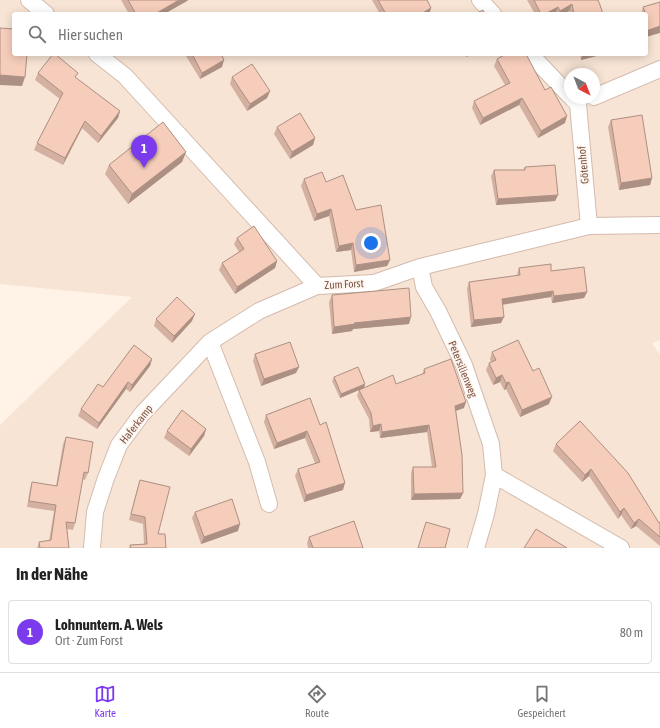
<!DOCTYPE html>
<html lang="de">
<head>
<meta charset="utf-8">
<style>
  :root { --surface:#fff; --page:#f6f6f6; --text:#222; --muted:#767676; --line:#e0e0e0; --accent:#7c3aed }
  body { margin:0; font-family:"Asap Condensed",sans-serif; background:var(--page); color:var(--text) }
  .compass { position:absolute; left:564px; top:68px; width:36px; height:36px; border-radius:50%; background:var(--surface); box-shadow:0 2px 10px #0003; rotate:138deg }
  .you { position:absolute; left:371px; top:243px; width:14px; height:14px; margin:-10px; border:3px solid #fff; border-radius:50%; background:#1a73e8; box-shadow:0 0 0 6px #1a73e833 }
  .badge { display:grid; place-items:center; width:26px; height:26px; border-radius:50%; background:var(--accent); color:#fff; font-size:13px; font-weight:700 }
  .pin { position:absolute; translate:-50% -33px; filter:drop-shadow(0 1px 2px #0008) }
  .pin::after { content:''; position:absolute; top:21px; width:14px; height:12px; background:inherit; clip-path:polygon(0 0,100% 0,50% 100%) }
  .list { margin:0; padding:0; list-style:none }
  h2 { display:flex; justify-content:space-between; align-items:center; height:52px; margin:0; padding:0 16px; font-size:17px }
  h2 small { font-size:13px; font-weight:400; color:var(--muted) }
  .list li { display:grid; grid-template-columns:26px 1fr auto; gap:12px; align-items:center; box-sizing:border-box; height:64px; margin:0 8px 8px; padding:0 8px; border:1px solid var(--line); border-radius:4px }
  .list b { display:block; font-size:15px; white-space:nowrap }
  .list p { margin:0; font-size:13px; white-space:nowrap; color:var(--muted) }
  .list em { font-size:13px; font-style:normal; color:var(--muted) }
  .icon { flex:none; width:22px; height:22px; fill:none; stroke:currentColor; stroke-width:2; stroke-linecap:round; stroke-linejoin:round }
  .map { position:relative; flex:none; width:660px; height:548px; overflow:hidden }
  .search { position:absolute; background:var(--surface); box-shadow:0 2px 10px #0003; left:12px; right:12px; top:12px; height:44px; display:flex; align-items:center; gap:10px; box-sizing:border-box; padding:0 14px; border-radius:4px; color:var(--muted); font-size:15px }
  .sheet { height:124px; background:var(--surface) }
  nav { display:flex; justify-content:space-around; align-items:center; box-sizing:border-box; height:56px; border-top:1px solid var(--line); background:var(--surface); font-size:11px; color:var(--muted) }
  nav a { display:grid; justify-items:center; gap:2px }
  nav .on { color:var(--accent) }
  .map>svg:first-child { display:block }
</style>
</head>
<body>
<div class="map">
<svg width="660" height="548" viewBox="0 0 660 548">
  <rect width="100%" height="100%" fill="#fef3e6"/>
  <path fill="#f7e4d4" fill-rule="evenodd" d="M0 0H660V340L652 343 660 355V548H0V425L132 297 0 284ZM14 14H646V54H14ZM570 74H594V98H570Z"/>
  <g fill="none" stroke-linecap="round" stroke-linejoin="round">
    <g stroke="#d4bbad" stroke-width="18">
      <path id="minor" d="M29 0 46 14
        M480 0 493 14
        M97 54 125 76 317 286
        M530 54 570 96
        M594 97 660 69
        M572 98 578 104 589 226
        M420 267 424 287 438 311 464 365 491 444 494 475 486 514 476 548
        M210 342 257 462 269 504
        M494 475 621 548
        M92 548 95 512 106 478 119 445 142 414 210 342 259 311 317 286 374 283 420 267 589 226 660 225"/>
    </g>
    <use href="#minor" stroke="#fff" stroke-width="16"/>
  </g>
  <path fill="#d4b0a1" d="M121 0H188L187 1 164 14H129Z
    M372 0H427L431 8 429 14H380Z
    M527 0H598L603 14H570L569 11 564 14H535Z
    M660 2 646 14H641L643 7Z
    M187 54H221L222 67 200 79 186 56Z
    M580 54H604L581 60Z
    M497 59 545 90 565 123 538 138 519 105 480 125 472 108 474 101 505 85 494 66Z
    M38 73 76 79 120 111 118 118 98 143 82 128 63 165 34 150 37 143 60 99 35 80Z
    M232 77 270 91 267 98 247 111 230 84Z
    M611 120 652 178 650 185 619 190 608 127Z
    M277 127 315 138 313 145 290 159 274 134Z
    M186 152 182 162 128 204 105 174 109 165Z
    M525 167 558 195 555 201 496 205 491 176 494 170H523Z
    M304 179 326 182 356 210 390 260 387 266 354 272 351 250 336 252 329 216 314 221 301 186Z
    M237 238 277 261 275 268 235 294 219 270 222 263 239 252 234 244Z
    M519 268 551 271 587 292 584 298 552 303 551 297 502 305 501 323 471 327 467 289 469 282 517 276V274Z
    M332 295 409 324 353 329 352 331 332 334 329 302Z
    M156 319 192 321 172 343 154 326Z
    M492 352 533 371 549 404 520 417 506 389 504 390 500 382 493 385 486 370 489 363 491 362 490 359Z
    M255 354 296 373 261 386 253 361Z
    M152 359 150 366 130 392 126 389 97 429 78 416 81 409 103 387Z
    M424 369 464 408 456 411 463 493 460 499 411 500V473L413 467H432L427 432 380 438 379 431 370 432 369 419 357 396 359 390 396 384 422 375Z
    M334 377 365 384 364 388 340 398 332 381Z
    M310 398 343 490 304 502 295 476 298 469 315 463 305 438 274 449 264 422 266 415Z
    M580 421 659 523 660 522V546L636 526 631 529 621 515 618 519 589 476 582 482 553 451 556 444Z
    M206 429 204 436 189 456 164 438 167 431Z
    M66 437 88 473 85 480 82 479 75 523 73 530 67 529 69 548H37L39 542 49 541 54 511 27 507 30 489 32 482 56 486 63 444Z
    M140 480 158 534 166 548H129L130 545 144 544 143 524 129 520 138 486Z
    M195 512 238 531 201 544 192 518Z
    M309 537 363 548H308L307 543Z"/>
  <path fill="#ac9083" d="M179 0H188L187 1 164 14H155Z
    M572 4 569 11 564 14H559L560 11Z
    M558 7 555 14H545Z
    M431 8 429 14H421Z
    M660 26V33L646 37V31Z
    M467 54H473L466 57Z
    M583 54H604L581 60Z
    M224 60 222 67 200 79 202 73Z
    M0 75 25 77 22 86 0 85Z
    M270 91 267 98 247 111 250 104Z
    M522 98 519 105 480 125 483 118Z
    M120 111 118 118 98 143 101 136Z
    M567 116 565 123 538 138 541 131Z
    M85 121 82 128 63 165 65 158Z
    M315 138 313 145 290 159 292 152Z
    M186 152 182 162 128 204 132 194Z
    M652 178 650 185 619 190 621 183Z
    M558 195 555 201 496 205 498 199Z
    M331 209 329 216 314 221 317 214Z
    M353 243 351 250 336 252 339 246Z
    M390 260 387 266 354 272 356 265Z
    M277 261 275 268 235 294 237 287Z
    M553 291 551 297 499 305 502 299Z
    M587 292 584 298 552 303 554 296Z
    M195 314 192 321 172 343 174 336Z
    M411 317 409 324 353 329 352 331 332 334 334 327 354 323Z
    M504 317 501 323 471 327 474 320Z
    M152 359 150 366 130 392 132 385Z
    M299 367 296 373 261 386 264 379Z
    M502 375 500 382 493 385 496 378Z
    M128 382 126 389 97 429 99 423Z
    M509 382 506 389 504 390 506 383Z
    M365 384 364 388 340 398 341 394Z
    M552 397 549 404 520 417 522 410Z
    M466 402 464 408 452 412 455 406Z
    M381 424 379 431 370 432 373 426Z
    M429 425 427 432 380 438 382 432Z
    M206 429 204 436 189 456 191 449Z
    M307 431 305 438 274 449 277 443Z
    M591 469 589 476 582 482 585 475Z
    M345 483 343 490 304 502 306 495Z
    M463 493 460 499 411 500 414 494Z
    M624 508 621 515 618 519 620 512Z
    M639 519 636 526 631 529 634 523Z
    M240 524 238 531 201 544 204 537Z"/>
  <path fill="#f6cdbb" stroke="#ac9083" d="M128 0H179L155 14H136Z
    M378 0H427L431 8 421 14H386Z
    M534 0H598L600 5 603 14H574L572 4 560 11 558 7 545 14H541Z
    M660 2V26L646 31V14L643 7Z
    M483 10 485 14H475Z
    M0 28 14 29V54H27L25 77 0 75Z
    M53 54H55L78 73 75 77 120 111 101 136 85 121 65 158 37 143 63 93 38 73Z
    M192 54H221L224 60 202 73Z
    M506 54H526L545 90 551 87 567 116 541 131 522 98 483 118 474 101 510 83 497 59Z
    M252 64 270 91 250 104 232 77Z
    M300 113 315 138 292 152 277 127Z
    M642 115 652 178 621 183 611 120Z
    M163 122 186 152 132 194 109 165Z
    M555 165 558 195 498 199 494 170H525V167Z
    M322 172 326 182 343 175 356 210 381 205 390 260 356 265 353 243 339 246 331 209 317 214 304 179Z
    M254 226 277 261 237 287 222 263 244 249 237 238Z
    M551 264V271L584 267 587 292 554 296 553 291 502 299 504 317 474 320 469 282 520 275 519 268Z
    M409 288 411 317 354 323 355 324 334 327 332 295Z
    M177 297 195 314 174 336 156 319Z
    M518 340 533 371 539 368 552 397 522 410 509 382 506 383 502 375 496 378 489 363 496 360 492 352Z
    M290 342 299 367 264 379 255 354Z
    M134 345 152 359 132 385 128 382 99 423 81 409 98 384 103 387Z
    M451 359 466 402 455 406 462 455 463 493 414 494 413 467H436L429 425 382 432 381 424 373 426 371 413 359 390 393 375 396 384 425 373 424 369Z
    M358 367 365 384 341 394 334 377Z
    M310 398 320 425 326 422 345 483 306 495 298 469 320 462 307 431 277 443 266 415Z
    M182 410 206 429 191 449 167 431Z
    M580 421 628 473 659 523 660 522V537L639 519 634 523 624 508 620 512 591 469 585 475 556 444Z
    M66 437 93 442 88 473 84 472 75 523 66 522 69 548H40L39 542 51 540 56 505 29 501 32 482 57 486Z
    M140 480 170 487 158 534H165L166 548H131L130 545 147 544 145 517 131 514Z
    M232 499 240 524 204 537 195 512Z
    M354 521 363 548H313L309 537Z
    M426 522 450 529 445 548H418Z
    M536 529 567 548H524Z"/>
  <g text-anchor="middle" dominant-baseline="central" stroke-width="3.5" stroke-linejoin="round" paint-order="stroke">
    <g font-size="11" fill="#7b5548" stroke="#fff7ef">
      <text transform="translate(583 165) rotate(-95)">Götenhof</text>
      <text transform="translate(344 284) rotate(-3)">Zum Forst</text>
      <text transform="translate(463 369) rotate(68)">Petersilienweg</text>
      <text transform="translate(136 424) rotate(-52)">Haferkamp</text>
    </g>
  </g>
</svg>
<svg class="compass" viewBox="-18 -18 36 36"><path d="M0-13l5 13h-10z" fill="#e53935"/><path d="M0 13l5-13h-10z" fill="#767676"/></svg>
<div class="you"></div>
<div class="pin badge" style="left:144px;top:168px">1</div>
<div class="search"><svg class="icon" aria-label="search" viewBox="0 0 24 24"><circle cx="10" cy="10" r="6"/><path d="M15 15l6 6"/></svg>Hier suchen</div>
</div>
<section class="sheet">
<h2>In der Nähe<small></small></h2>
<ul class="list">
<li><span class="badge">1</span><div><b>Lohnuntern. A. Wels</b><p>Ort · Zum Forst</p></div><em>80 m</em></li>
</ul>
</section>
<nav>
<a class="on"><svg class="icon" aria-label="map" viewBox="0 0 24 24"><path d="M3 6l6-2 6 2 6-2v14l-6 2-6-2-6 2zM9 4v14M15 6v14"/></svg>Karte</a>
<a><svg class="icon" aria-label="directions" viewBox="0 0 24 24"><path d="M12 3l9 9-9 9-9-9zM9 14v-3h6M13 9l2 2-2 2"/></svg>Route</a>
<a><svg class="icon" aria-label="saved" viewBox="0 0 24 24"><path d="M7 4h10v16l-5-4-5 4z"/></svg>Gespeichert</a>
</nav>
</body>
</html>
